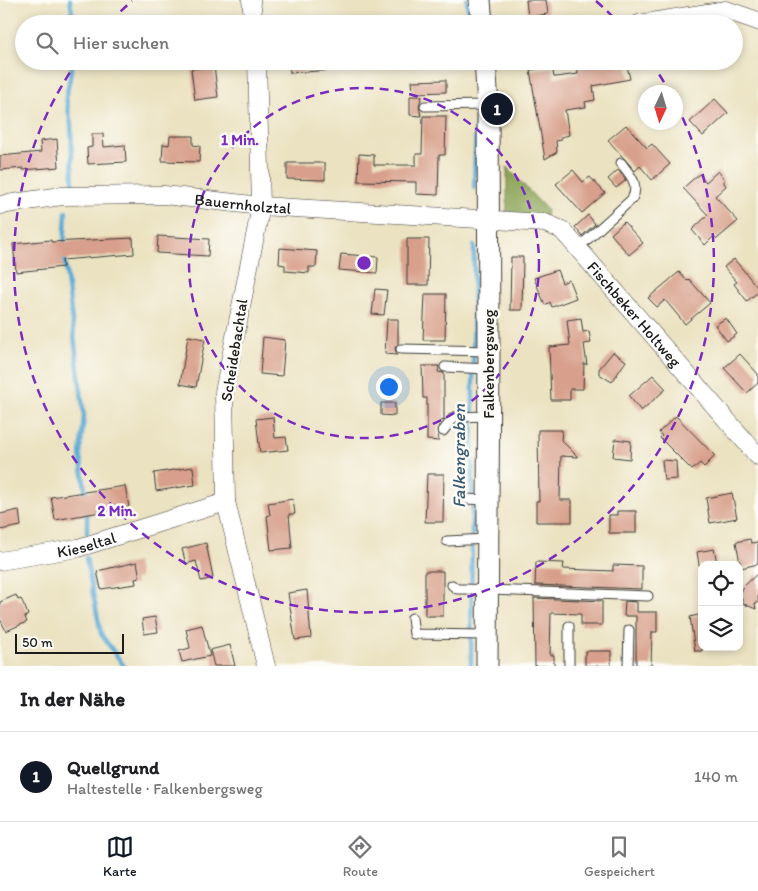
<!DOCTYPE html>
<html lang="de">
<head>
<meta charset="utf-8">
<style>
  :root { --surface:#fff; --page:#f6f6f6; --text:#202124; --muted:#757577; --line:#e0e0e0; --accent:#111827 }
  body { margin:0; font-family:Itim,sans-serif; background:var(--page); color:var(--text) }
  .controls { position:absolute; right:15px; bottom:15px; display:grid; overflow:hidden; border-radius:10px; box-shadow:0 2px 8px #0003 }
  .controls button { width:45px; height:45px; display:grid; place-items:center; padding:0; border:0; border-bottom:1px solid var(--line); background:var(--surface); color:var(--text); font:25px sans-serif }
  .compass { position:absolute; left:638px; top:85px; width:45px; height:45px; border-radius:50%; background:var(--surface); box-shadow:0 2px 8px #0003; rotate:184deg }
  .scale { position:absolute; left:15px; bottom:12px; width:109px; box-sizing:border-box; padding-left:5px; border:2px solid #1c1c1c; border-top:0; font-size:14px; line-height:18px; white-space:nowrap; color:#1c1c1c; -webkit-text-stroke:4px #fdfcf7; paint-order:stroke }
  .you { position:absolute; left:388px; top:386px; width:18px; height:18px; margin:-12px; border:4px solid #fff; border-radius:50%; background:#1a73e8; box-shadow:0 0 0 8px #1a73e833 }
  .badge { display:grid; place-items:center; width:32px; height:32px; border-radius:50%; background:var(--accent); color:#fff; font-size:16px; font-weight:700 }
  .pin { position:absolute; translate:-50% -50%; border:2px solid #fff; box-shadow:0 1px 5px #0006 }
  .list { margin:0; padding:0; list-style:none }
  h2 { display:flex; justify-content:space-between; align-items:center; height:65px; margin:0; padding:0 20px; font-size:21px }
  h2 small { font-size:16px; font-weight:400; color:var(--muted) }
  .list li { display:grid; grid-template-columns:32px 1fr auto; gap:15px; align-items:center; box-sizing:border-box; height:90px; padding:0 20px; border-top:1px solid var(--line) }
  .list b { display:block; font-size:19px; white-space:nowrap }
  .list p { margin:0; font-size:16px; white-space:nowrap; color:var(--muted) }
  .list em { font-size:16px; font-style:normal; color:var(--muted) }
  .icon { flex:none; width:28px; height:28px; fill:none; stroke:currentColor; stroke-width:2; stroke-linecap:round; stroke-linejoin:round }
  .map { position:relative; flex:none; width:758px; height:666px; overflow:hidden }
  .search { position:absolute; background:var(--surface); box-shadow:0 2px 8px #0003; left:15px; right:15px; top:15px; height:55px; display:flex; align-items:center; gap:12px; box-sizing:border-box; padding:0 18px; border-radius:28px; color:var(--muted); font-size:19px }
  .sheet { height:155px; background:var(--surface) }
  nav { display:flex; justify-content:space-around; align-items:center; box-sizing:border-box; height:70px; border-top:1px solid var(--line); background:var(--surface); font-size:14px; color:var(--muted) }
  nav a { display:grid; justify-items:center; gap:2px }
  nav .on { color:var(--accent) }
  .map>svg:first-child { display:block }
</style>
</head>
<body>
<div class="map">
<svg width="758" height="666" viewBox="0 0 758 666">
  <rect width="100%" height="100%" fill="#fdfcf7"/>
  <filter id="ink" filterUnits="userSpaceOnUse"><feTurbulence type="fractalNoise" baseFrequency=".02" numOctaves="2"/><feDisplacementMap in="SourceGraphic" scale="10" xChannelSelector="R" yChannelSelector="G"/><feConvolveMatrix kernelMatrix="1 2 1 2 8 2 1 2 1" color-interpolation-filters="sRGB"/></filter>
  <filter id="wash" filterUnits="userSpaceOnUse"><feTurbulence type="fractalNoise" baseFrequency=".0096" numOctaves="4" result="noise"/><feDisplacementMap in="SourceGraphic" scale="20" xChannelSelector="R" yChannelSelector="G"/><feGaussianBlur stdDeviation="1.12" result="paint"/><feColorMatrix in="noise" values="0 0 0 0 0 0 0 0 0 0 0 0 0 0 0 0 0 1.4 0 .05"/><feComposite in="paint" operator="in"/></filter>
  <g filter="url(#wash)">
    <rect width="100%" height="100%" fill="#ebe2c1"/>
    <path fill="#8ba456" stroke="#546039" d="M507 167 547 210 546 217 510 214 507 211Z"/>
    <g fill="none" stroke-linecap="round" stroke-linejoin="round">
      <path stroke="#5aa9d4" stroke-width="4.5" d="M70 0 74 24
        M467 0 470 24
        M73 183 71 124 66 98 73 61
        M474 188 476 124
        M64 248 66 212
        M64 255 84 416 80 454 86 496
        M87 533V508
        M86 558 101 634 124 666
        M471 666 474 246"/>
    </g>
    <g id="blocks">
      <path fill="#d8a08c" d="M526 0H546L548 14 528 17Z
        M289 61H334V70L290 73Z
        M577 61H626L630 79 593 86 595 100 585 102 586 107 565 110 569 135 561 137V140L556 141 557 152 545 159 530 70 552 67 554 77H556L578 74Z
        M214 66 218 97 195 100 191 69Z
        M446 80V92L413 93 412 81Z
        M410 96H422L419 106 421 116 410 115Z
        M715 99 728 113 703 136 690 122Z
        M423 116H446L445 155H439L438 195 416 194V182L358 181 359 154 374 155V165H416V154H422Z
        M626 125 647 148 652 144 670 164 652 180 640 166 635 171 608 140Z
        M92 134H103L104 147 125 145 126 162 88 164 87 148 92 147Z
        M170 136H193V145L200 146 199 162 162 161 163 144 169 145Z
        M57 139 59 167 23 170V168L0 170V156L41 152 40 141Z
        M287 163H325V180L287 179Z
        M573 170 583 182 590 177 605 193 582 213 556 184Z
        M618 170 626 180 616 188 608 179Z
        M718 171 724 179V183L726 186 715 196 738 221 717 239 714 236 705 245 692 230 708 215 683 188 699 174 706 182Z
        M588 215 595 224 582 236 575 227Z
        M624 222 643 243 629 255 611 234Z
        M158 236 209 239 208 256 157 253Z
        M133 238 134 254 62 260 63 267 16 272 13 244 51 240V242Z
        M407 239H429L428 285H407Z
        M280 248 317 251 316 267H309V273L285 271V265L279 264Z
        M341 254 378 257 377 273 339 270Z
        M511 257H523L522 310H510Z
        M734 259 758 288V292L747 301 734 284 737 282 724 267Z
        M557 270 562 283 569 280 576 298 552 307 550 302 545 305 534 278Z
        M679 272 687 281 689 279 710 303 685 324 665 300 657 307 648 298Z
        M375 289 387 290 384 315 372 314Z
        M425 294H446L445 340H423Z
        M581 318 583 332 589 331 591 343 584 344 587 365 584 363 583 389H570V400H551L549 347 570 345 567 320Z
        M726 318 737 334 727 341 715 325Z
        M387 319H398V344L395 348 397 355 385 354Z
        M188 336 205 339 196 387 180 384Z
        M263 337 285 340 282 376 260 374Z
        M613 352 626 361 612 382 599 374V369Z
        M740 354 758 374V383L747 393 724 368Z
        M422 366H439L438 372 444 373V420L441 421 437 430 439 441 427 440V398H423Z
        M653 375 666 389 641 411 629 396Z
        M381 403H395V416L381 415Z
        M676 416 715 456 704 467 700 463 692 470 660 438 662 436 659 432Z
        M273 417 275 438 286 437 288 450 260 453 256 419Z
        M538 430H562L561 440 578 457 561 456 560 500H572V522H536V501H539Z
        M615 439 631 441 630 459 613 457Z
        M662 460 676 461 677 479 664 480Z
        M193 467 195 485 156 491 154 473Z
        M427 474H444L443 522H425Z
        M125 486 129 507 55 520 51 497Z
        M732 493 737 518 710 523 706 498Z
        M293 499 295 514H289L292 548 271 550 267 516 270 515 268 503Z
        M19 510 21 526 0 530V514Z
        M617 511H636V533H609V515H617Z
        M750 539 751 543 758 542V564L741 568 736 542Z
        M206 543 213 578 201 581 196 561 186 564 182 549Z
        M714 549 717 562 699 565 697 552Z
        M137 562 140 578 135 579 136 584 101 589 97 571Z
        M536 562 564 563 563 569 613 571V565L642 566V589L535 585Z
        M425 571H443V616H425Z
        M758 573V603H755L756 609 744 604 740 595 742 588Z
        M307 590 311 638 295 640 288 593Z
        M16 595 18 600 21 599 25 607 28 615 25 617 27 622 6 631 0 619V602Z
        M534 598 602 601V625H581V614L551 613 550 655H554V666H535Z
        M625 601 637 602V612H657V632H652L651 666H636V616H624Z
        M702 614V651H695L690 617Z
        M155 617 158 632 144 634 142 619Z
        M202 625 210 656 182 662 179 651 190 648 186 629Z
        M230 645 235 666H214L210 650Z
        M585 651H611V666H585Z"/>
    </g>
  </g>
  <g filter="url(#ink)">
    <use href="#blocks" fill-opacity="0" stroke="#3b3a35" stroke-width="1"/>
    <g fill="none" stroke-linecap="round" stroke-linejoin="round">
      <g stroke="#3b3a35" stroke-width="11">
        <path id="service" d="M425 106 488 105
          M578 248 632 199C640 184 630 175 621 163
          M401 349 489 351
          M445 367 489 369
          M443 431 454 417 488 416
          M464 499 488 500
          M447 541 487 539
          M452 585 457 589H464L648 596
          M412 618 414 634 487 635
          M569 666V626
          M628 666 629 630"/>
      </g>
      <g stroke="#3b3a35" stroke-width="19">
        <g id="minor">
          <path d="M251 0 254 24"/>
          <path d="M639 24 726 10 758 21"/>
          <path d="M257 61 261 206 224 392 226 502 266 666"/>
          <path id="s1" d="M0 205 62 196 164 195 261 206 545 223 562 230 758 456"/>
          <path id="s2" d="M0 561 78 548 226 502"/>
        </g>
      </g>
      <g stroke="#3b3a35" stroke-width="23">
        <path id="tertiary" d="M480 0 482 24
          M485 61 488 105 489 351 487 666"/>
      </g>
      <use href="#service" stroke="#fff" stroke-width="9"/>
      <use href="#minor" stroke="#fff" stroke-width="18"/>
      <use href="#tertiary" stroke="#fff" stroke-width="21"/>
    </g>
  </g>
  <g fill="none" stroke="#7b2cbf" stroke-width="2.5" stroke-dasharray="9 6">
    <circle cx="364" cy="263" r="175"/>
    <path d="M110 22A350 350 0 0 1 132 1M596 1A350 350 0 0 1 618 22M651 62A350 350 0 0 1 669 91M676 104A350 350 0 1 1 77 62"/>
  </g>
  <g text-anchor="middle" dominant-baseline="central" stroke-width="5" stroke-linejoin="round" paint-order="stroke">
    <g font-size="16" fill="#1c1c1c" stroke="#fdfcf7">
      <text stroke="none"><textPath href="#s1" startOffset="244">Bauernholztal</textPath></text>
      <text stroke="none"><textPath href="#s1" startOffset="676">Fischbeker Holtweg</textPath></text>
      <text transform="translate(234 350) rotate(-81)">Scheidebachtal</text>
      <text transform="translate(488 364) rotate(-90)">Falkenbergsweg</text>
      <text stroke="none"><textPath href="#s2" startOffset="88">Kieseltal</textPath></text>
    </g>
    <g font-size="18" font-style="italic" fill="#385b6f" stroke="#fdfcf7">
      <text transform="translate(459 456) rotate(-90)">Falkengraben</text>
    </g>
  </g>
  <circle cx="364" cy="263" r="8" fill="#7b2cbf" stroke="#fdfcf7" stroke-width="2.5"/>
  <g font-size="15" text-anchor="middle" font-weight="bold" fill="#7b2cbf" stroke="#fdfcf7" stroke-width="5" stroke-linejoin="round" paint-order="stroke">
    <text x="240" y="145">1 Min.</text>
    <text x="117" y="516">2 Min.</text>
  </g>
</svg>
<div class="controls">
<button><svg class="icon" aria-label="locate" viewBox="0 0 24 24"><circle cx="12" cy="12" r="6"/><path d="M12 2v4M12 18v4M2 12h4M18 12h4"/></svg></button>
<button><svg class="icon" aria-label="layers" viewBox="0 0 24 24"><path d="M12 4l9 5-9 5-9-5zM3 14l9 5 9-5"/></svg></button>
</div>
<svg class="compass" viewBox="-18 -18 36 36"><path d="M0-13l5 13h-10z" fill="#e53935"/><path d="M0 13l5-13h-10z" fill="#757577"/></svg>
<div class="scale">50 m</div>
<div class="you"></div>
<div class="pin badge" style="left:497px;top:109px">1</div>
<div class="search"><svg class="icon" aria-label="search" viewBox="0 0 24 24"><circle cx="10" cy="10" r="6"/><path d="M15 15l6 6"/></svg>Hier suchen</div>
</div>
<section class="sheet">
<h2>In der Nähe<small></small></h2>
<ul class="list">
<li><span class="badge">1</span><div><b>Quellgrund</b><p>Haltestelle · Falkenbergsweg</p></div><em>140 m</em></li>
</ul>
</section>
<nav>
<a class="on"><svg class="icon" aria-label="map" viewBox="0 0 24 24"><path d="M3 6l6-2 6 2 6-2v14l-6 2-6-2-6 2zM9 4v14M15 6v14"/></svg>Karte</a>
<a><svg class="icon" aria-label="directions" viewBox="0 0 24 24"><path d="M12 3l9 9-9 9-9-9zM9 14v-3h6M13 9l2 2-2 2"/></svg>Route</a>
<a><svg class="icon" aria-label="saved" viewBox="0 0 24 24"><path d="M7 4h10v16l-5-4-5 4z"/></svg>Gespeichert</a>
</nav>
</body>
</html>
